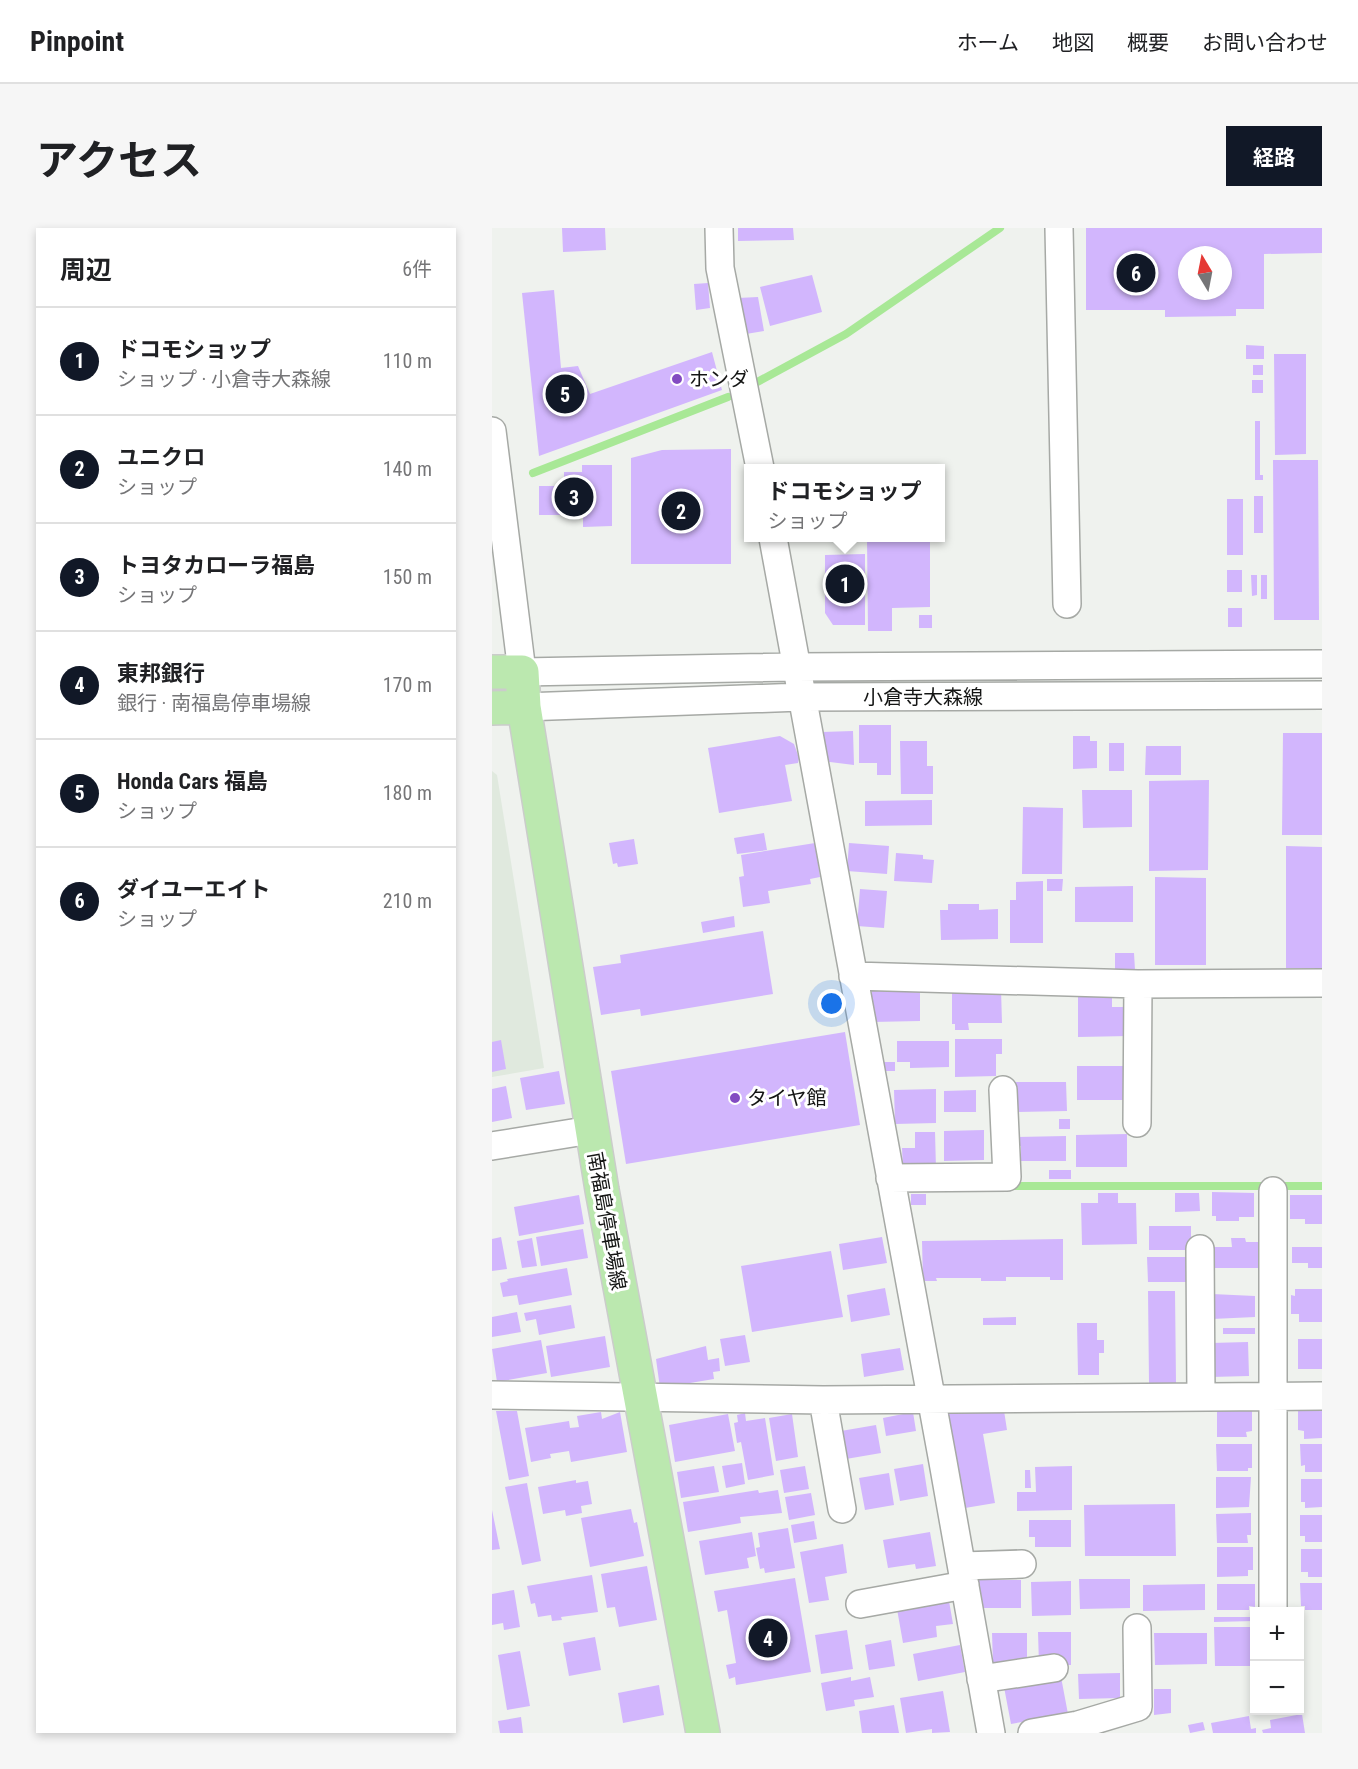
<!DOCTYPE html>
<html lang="ja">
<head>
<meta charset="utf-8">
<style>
  :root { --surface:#fff; --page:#f6f6f6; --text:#202124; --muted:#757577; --line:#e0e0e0; --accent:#111827 }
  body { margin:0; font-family:"Roboto Condensed","Noto Sans JP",sans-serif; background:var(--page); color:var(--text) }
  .controls { position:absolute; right:18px; bottom:18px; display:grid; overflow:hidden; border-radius:0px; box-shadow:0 3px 9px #0003 }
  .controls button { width:54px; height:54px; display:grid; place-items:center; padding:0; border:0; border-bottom:2px solid var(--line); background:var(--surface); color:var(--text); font:30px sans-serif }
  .compass { position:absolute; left:686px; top:18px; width:54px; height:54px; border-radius:50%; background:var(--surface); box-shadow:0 3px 9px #0003; rotate:350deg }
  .you { position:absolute; left:340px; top:776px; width:21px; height:21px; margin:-15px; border:4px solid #fff; border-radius:50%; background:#1a73e8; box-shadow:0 0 0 9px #1a73e833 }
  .badge { display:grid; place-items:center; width:39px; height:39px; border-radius:50%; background:var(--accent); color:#fff; font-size:20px; font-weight:700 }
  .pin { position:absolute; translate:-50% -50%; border:3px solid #fff; box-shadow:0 2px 6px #0006 }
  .popup { position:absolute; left:252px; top:236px; width:201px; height:78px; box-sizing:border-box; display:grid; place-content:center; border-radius:0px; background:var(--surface); filter:drop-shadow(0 2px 4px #0005); font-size:20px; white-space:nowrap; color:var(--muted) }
  .popup b { font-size:22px; color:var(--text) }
  .popup::after { content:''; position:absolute; left:50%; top:100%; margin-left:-12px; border:12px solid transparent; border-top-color:var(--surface) }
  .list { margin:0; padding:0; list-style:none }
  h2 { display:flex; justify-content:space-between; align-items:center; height:78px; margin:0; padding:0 24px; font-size:26px }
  h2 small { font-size:20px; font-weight:400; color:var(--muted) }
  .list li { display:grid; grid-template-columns:39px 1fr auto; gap:18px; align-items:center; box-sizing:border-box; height:108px; padding:0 24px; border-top:2px solid var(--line) }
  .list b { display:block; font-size:22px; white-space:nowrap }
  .list p { margin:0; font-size:20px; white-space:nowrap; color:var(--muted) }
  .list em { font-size:20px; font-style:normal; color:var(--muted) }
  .map { position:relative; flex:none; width:830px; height:1505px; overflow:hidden; border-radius:0px }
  header { display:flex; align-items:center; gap:36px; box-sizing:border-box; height:84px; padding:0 30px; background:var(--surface); border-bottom:2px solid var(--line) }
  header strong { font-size:28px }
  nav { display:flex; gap:33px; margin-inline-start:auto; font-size:21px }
  .intro { display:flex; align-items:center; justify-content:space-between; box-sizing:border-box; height:144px; padding:0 36px }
  h1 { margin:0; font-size:42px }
  .button { padding:15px 27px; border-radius:0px; background:var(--accent); color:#fff; font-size:21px; font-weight:700 }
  main { display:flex; gap:36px; padding:0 36px }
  aside { flex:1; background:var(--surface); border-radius:0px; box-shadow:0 3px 9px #0003 }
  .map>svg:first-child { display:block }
</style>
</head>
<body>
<header>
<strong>Pinpoint</strong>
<nav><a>ホーム</a><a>地図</a><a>概要</a><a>お問い合わせ</a></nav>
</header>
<div class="intro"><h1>アクセス</h1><a class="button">経路</a></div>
<main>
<aside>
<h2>周辺<small>6件</small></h2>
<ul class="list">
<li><span class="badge">1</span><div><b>ドコモショップ</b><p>ショップ · 小倉寺大森線</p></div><em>110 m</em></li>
<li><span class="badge">2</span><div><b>ユニクロ</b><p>ショップ</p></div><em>140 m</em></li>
<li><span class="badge">3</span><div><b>トヨタカローラ福島</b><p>ショップ</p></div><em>150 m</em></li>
<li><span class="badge">4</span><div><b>東邦銀行</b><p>銀行 · 南福島停車場線</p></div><em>170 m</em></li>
<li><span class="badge">5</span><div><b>Honda Cars 福島</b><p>ショップ</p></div><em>180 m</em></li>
<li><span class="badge">6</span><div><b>ダイユーエイト</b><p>ショップ</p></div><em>210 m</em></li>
</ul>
</aside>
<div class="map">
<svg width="830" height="1505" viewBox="0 0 830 1505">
  <rect width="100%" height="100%" fill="#eff2ee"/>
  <path fill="#e0e9de" d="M0 543 5 547 52 840 0 849Z"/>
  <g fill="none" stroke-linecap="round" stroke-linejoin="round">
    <path stroke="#a8e896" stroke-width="8" d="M256 159 354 106 508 0
      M41 245 236 169
      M516 958H830"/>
  </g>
  <path fill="#d2b6fd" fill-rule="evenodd" d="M70 0H113L114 22 71 24Z
    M246 0H301L302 12 246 13Z
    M594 0H830V25L772 26V81H744V88L673 89V82H594ZM695 27H731V63H695Z
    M320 47 330 84 278 98 268 59Z
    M216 55 218 80 204 82 202 56Z
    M62 62 69 140 86 138 98 166 220 124 230 162 47 228 30 65Z
    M266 69 272 103 254 106 246 70Z
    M754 117 772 118V131H754Z
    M782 126H814V226L783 227Z
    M761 137H771V147H761Z
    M760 152H771V165H760Z
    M763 193H768V247H771V252H763Z
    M239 221V336H139V230L170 222Z
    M781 232H826L827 392H782Z
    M90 237H120V298L91 299V287H47V258H72V244H90Z
    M762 268H771V305H762Z
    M735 271H751V327H735Z
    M375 310 438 311V379L400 380V403H376Z
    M373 326V397H341L333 385V327Z
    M735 342H750V364H735Z
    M759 347H765V367L760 368Z
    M769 347H775V371H769Z
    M736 380H750V399H736Z
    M427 387H440V400H427Z
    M367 497H399V547H385V535H367Z
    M361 503 362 537 330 533V504Z
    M791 505H830V607H790Z
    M288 508 302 516 307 530 306 535 293 537 300 573 227 585 216 520Z
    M581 508H598V513H605V540L581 541Z
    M408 513H435V538H441V566H409Z
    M617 515H632V543H617Z
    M654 518H689V547H653Z
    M717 552 716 642 657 643V553Z
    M590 562H640V599L591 600Z
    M440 572V597L373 598V573Z
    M531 579 571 580 570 646H530Z
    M272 605 275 622 245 626 242 610Z
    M142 611 146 636 126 639 125 635 121 636 117 615Z
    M323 615 328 649 318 651 319 656 276 663 278 675 251 679 247 649 252 648 249 627Z
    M357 615 397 618 395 646 355 643Z
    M794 618 830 619V740H794Z
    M404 625 431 627V631L442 632 440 655 402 653Z
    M663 649 714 650V737H663Z
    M555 651H571L570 663H555Z
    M551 653V715H518V672H524V654Z
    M641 658V694H583V659Z
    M368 661 395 663 392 700 365 698Z
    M456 676H487V682L506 681V711L449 712 448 682H456Z
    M242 688 243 699 211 705 209 694Z
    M271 703 281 766 149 788 148 781 109 787 101 739 129 735 128 727Z
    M623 725H642L643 742H623Z
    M460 758 509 761 510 795H476L477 802H463V796H460Z
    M428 761V793L380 794V762Z
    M586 769H620V779H636L637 808 586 809Z
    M353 804 368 897 134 936 119 843Z
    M463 811H510V826H504V848L463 849Z
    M9 812 14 841 0 844V814Z
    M405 813H457V839L418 840V834H405Z
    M387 834H403V843H387Z
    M585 838H635L636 872H585Z
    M67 843 73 876 34 882 28 850Z
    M522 854H574L575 883 526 884Z
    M14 858 20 890 0 894V861Z
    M444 861V895L403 896 402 862Z
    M484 862V884H452V863Z
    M567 891H578V901H567Z
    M492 902V932L452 933V903Z
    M423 904H443L444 941 411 942 410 920H423Z
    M635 906V939H584V907Z
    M574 908V933H529V918H525V909Z
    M557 942H579V951H557Z
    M720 964 762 965V989H747V993H724V988H720Z
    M606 965H626V975H644L645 1016 590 1017 589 975H606Z
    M683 965H707L708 983 683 984Z
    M419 966H434V977H419Z
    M87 967 92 996 27 1008 22 979Z
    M798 967H830V996H813V991H798Z
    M657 998H699V1022H657Z
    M91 1001 96 1030 49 1038 44 1009Z
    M9 1009 15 1041 0 1043V1011Z
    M390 1009 395 1035 351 1042 347 1016Z
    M40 1010 45 1038 30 1040 25 1013Z
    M739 1010H753L754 1014H766V1040H720L719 1019H740Z
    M571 1011V1052H558V1049H514V1053H489V1050H444L445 1053H431L430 1013Z
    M800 1019H830V1040H816V1035H800Z
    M339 1023 351 1089 260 1104 249 1038Z
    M655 1029H696V1054H656Z
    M75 1040 80 1067 27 1077 25 1067 11 1069 8 1055 16 1053 15 1051Z
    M393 1060 398 1087 359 1094 355 1067Z
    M803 1061H830V1094H807V1086H799V1067L803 1068Z
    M656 1063H683L684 1155H657Z
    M720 1066 763 1068V1089L720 1091Z
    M79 1077 83 1100 47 1107 44 1091 34 1093 32 1085Z
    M25 1084 29 1104 0 1109V1089Z
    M524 1089V1097H491V1090Z
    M585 1095H605V1112H612V1125H607V1147H586Z
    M731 1100H763V1106H731Z
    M253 1107 258 1134 233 1138 228 1111Z
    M113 1108 118 1139 59 1149 54 1118Z
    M806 1111H830V1141H806Z
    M49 1112 55 1145 5 1154 0 1121Z
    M756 1114 757 1148 719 1149V1115Z
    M214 1118 216 1132 227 1130 228 1143 221 1144 222 1151 168 1160 164 1131Z
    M408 1120 412 1142 372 1149 369 1126Z
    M511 1176 515 1202 491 1206 503 1275 467 1281 451 1187Z
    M806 1179H830V1210L812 1211V1203L806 1202Z
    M760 1180V1203L754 1204 755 1209H725V1181Z
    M4 1183H25L37 1248 17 1252Z
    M109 1184 110 1191 128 1184 135 1224 79 1234 77 1223 58 1226 59 1230 39 1234 33 1200 77 1193 78 1200 87 1199 85 1188Z
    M421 1184 424 1203 394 1208 391 1190Z
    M253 1185 254 1193 273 1190 282 1247 256 1252 249 1214 245 1215 242 1195 246 1194 245 1187Z
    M236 1186 243 1223 183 1234 177 1197Z
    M300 1186 306 1229 284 1233 277 1190Z
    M384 1197 389 1225 354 1231 349 1203Z
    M724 1216H760V1240H756V1243H725Z
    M808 1216H830V1244H813V1237L809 1238Z
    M250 1235 253 1256 234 1260 230 1238Z
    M431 1236 436 1268 408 1273 402 1241Z
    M222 1238 227 1264 189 1270 185 1244Z
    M313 1238 317 1261 292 1265 288 1242Z
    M580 1238V1282L525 1283V1264H544L543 1239Z
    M533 1242H538L539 1260H533Z
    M397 1245 402 1277 373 1282 367 1250Z
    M724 1249H759L757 1279 724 1280Z
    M809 1251H830V1279L813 1280V1274H809Z
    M84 1252V1255L96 1253 100 1276 89 1278 90 1285 74 1288 73 1282 51 1286 46 1259Z
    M35 1255 49 1333 30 1337 13 1259Z
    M266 1262 267 1265 286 1262 290 1285 248 1289 249 1295 196 1304 191 1274Z
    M319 1265 323 1287 297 1292 293 1269Z
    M683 1276 684 1328H593L592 1277Z
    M139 1281 142 1295 145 1294 152 1328 98 1339 89 1290Z
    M0 1282 8 1321 0 1322Z
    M759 1285V1307H755L756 1315H725L724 1286Z
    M808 1287H830V1314H813V1308H808Z
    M537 1292H579V1319H543V1309H537Z
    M322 1293 325 1311 302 1315 299 1297Z
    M296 1300 303 1340 273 1345 272 1340 268 1341 264 1320 268 1319 266 1305Z
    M260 1304 264 1328 255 1330 257 1340 213 1347 207 1313Z
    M438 1304 444 1338 424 1341 423 1336 396 1340 391 1312Z
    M351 1316 355 1345 333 1349 337 1372 317 1375 308 1324Z
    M725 1319H761V1342H756V1348L725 1349Z
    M809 1321H830V1349H816V1344H809Z
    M155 1338 165 1392 127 1399 123 1379 115 1380 109 1346Z
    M100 1347 106 1384 69 1389 70 1392 60 1393 59 1387 46 1389 43 1375 39 1376 35 1358Z
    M303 1350 319 1444 244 1457 243 1449 237 1451 234 1437 244 1435 235 1382 226 1384 222 1363Z
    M587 1351H638V1380L588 1381Z
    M484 1352H529V1380H484Z
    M579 1353V1387L540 1388 539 1354Z
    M808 1355H830V1382H813V1378H809Z
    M713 1356V1382L651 1383V1357Z
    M725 1356H763V1379L757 1378V1382H725Z
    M22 1362 28 1399 12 1402 11 1395 0 1397V1366Z
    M457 1373 461 1396 444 1398 445 1409 411 1415 405 1381Z
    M722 1389H762V1393L722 1394Z
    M722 1399H762V1438H723Z
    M355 1402 361 1441 329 1446 323 1407Z
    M546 1404H579V1437H547Z
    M500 1405H535V1435L501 1436Z
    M662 1405H715V1436L663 1437Z
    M103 1409 109 1442 77 1448 71 1415Z
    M399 1412 403 1438 377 1442 373 1417Z
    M468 1417 473 1444 426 1453 421 1426Z
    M28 1423 38 1478 15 1482 6 1427Z
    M628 1445V1470L587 1471 586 1446Z
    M359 1449V1453L378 1449 382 1469 362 1472 363 1478 334 1483 329 1455Z
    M569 1449 576 1486 519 1496 512 1459Z
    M167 1457 172 1487 131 1495 126 1465Z
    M662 1461H679V1485L662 1487Z
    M451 1463 458 1504 440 1505V1501L414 1505 408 1470Z
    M402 1477 407 1505H370L367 1483Z
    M810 1486 813 1505H771L770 1502 779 1500 778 1492Z
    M757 1488 759 1501 764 1500V1505H721L719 1495Z
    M29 1489 31 1505H8L6 1493Z
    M711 1494 713 1502 698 1505 696 1497Z"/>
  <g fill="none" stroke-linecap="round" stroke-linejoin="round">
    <g stroke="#a6a9a5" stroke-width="30">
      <path id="minor" d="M227 0 228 40 268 240
        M567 0 575 376
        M0 203 30 444 304 439 830 436
        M281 310 451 1234 499 1505
        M32 479 309 469 830 467
        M361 748 646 756 830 755
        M645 895 646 756
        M0 918 99 902
        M398 950 515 949 511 862
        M708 1021 709 1169
        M0 1167 331 1172 830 1168
        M331 1172 350 1281
        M470 1338 530 1336
        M368 1376 473 1357
        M781 1381V963
        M489 1451 562 1440
        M540 1505 586 1497 646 1479 645 1400"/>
    </g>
    <g stroke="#cbcccb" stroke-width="36">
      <path id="major" d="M0 444H30L32 479 110 962 211 1505
        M0 480 32 479"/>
    </g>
    <use href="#minor" stroke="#fff" stroke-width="27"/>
    <use href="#major" stroke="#bbe8af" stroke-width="33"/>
  </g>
  <g fill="#834bc2" stroke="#fff" stroke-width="2">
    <circle cx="185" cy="151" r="6"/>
    <circle cx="243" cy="870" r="6"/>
  </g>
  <g text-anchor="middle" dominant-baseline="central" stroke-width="6" stroke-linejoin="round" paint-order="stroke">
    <g font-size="20" fill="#141514" stroke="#fff" text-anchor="start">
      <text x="197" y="151">ホンダ</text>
      <text x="255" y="870">タイヤ館</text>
    </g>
    <g font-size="20" fill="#141514" stroke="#fff">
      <text x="431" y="469">小倉寺大森線</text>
      <text transform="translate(115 993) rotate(80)">南福島停車場線</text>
    </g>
  </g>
</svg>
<div class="controls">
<button>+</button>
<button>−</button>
</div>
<svg class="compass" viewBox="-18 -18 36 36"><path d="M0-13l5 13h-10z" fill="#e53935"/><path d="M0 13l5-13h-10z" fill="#757577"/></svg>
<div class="you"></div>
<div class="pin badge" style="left:353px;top:356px">1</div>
<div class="popup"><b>ドコモショップ</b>ショップ</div>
<div class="pin badge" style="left:189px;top:283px">2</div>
<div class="pin badge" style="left:82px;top:269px">3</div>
<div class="pin badge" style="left:276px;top:1410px">4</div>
<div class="pin badge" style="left:73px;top:166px">5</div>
<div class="pin badge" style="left:644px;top:45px">6</div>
</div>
</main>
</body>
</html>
